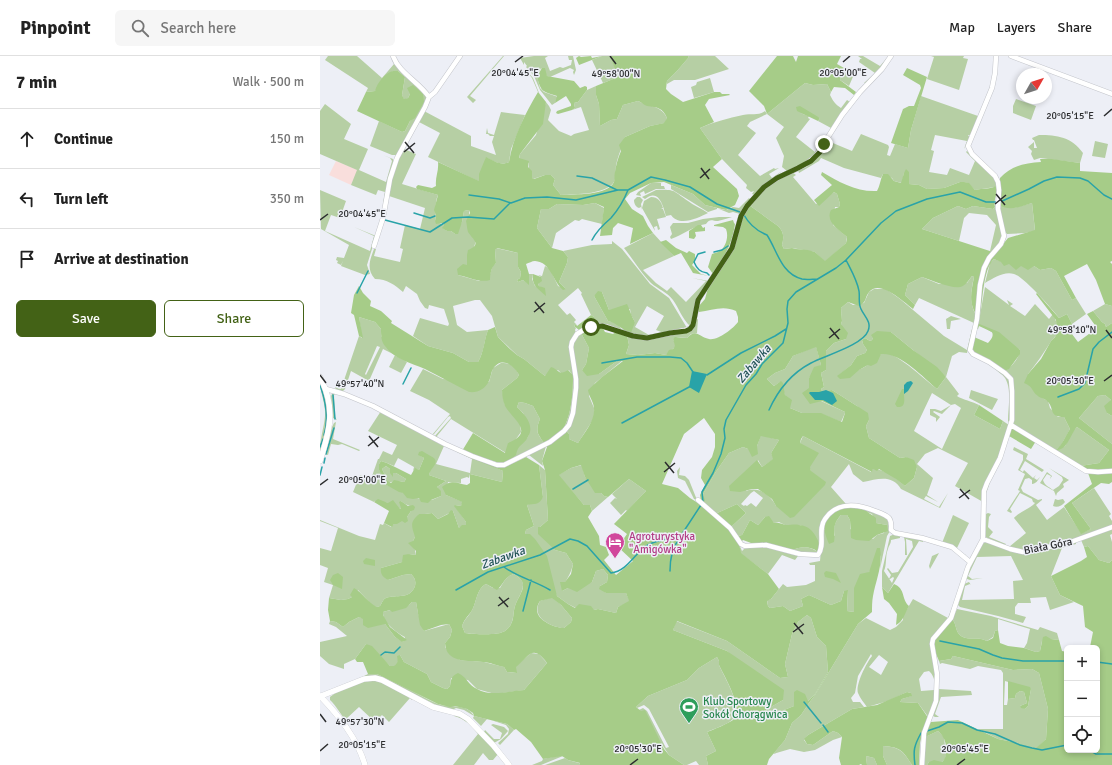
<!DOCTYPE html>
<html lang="en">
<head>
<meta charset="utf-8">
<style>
  :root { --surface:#fff; --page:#f6f6f6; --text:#222; --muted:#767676; --line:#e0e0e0; --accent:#436216 }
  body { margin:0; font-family:Signika,sans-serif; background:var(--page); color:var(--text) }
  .controls { position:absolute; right:12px; bottom:12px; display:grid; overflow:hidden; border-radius:6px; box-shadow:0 2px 6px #0003 }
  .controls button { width:36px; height:36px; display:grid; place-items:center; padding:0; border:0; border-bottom:1px solid var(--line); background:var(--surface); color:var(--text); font:20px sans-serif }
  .compass { position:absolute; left:696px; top:12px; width:36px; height:36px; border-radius:50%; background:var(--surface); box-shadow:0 2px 6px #0003; rotate:51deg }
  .stop { position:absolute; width:12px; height:12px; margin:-9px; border:3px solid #436216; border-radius:50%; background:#fff }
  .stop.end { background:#436216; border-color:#fff; box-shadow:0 1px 4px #0008 }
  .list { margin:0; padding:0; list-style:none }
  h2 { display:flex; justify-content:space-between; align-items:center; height:52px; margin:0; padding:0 16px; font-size:17px }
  h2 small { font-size:13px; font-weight:400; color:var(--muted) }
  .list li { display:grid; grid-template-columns:26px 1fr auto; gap:12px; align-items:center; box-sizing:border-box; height:60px; padding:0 16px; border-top:1px solid var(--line) }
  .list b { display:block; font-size:15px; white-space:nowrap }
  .list em { font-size:13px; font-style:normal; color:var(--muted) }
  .actions { display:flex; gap:8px; padding:12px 16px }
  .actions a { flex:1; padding:9px 0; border:1px solid var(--accent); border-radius:6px; text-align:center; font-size:14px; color:var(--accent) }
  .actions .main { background:var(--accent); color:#fff }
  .icon { flex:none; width:22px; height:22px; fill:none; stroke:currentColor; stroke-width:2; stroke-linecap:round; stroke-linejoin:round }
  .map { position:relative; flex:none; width:792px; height:709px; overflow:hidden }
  header { display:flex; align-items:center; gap:24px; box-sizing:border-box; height:56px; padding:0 20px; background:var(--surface); border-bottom:1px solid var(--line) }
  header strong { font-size:19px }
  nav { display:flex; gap:22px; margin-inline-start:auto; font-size:14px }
  .search { width:280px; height:36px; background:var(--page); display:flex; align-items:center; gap:10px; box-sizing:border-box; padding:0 14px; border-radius:6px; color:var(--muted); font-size:15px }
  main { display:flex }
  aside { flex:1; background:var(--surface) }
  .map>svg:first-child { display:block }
</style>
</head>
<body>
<header>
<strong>Pinpoint</strong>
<div class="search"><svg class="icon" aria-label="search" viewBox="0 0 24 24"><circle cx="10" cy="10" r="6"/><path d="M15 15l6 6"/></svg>Search here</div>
<nav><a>Map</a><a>Layers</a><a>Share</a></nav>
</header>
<main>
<aside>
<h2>7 min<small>Walk · 500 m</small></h2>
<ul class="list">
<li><svg class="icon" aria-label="ahead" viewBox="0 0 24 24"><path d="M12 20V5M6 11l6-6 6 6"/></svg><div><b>Continue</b></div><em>150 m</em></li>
<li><svg class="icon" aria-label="left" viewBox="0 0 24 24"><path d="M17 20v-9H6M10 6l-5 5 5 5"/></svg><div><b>Turn left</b></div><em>350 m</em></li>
<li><svg class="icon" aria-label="arrive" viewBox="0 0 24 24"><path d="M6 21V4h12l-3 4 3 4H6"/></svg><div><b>Arrive at destination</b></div></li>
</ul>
<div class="actions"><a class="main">Save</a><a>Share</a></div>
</aside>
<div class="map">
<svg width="792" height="709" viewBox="0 0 792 709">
  <rect width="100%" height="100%" fill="#edeff6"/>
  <path fill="#f9dedc" d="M16 105 38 114 31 129 9 119Z"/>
  <path fill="#b6cfa4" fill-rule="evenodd" d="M8 0H37L62 22 74 8 72 3H73L106 39 107 44 77 99H72L50 90 59 65 82 76 85 75 90 65 92 63 90 38 88 42 84 44 82 39 85 21 78 15H73L55 35 46 36 48 32 5 4Z
    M183 0H184L150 40 156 44 153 47 147 41Z
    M214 0H228L225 2 230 15 240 11 243 12 251 9 252 4H249L248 0H253L256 14 254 19 253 16 254 14 250 12 230 21 227 20 221 12 217 20 220 32 224 36 238 41 235 47 232 49 220 34 214 20 206 11 207 10 204 6V9L200 2Z
    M282 0H290L299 21 283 27 272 4Z
    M368 0H395L409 13 375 24H354L347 28V25L357 15 369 1Z
    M538 0H543L560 10 567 2 563 9 546 27H544L555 17 539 6 540 3H542Z
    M611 0H644L643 2 648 3 639 34 607 23 614 1Z
    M524 12 535 16 529 30 520 24Z
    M206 14 213 22 219 37 229 50 231 54 228 64 239 75 251 80 254 78 269 74 261 51 252 54 255 52 254 47 258 46 267 34 276 30V39L279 48 280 70 291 64 297 63 303 49 318 45C329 51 341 49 347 62L345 67 330 70 305 81C303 89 299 97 297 105 295 111 296 117 295 123 292 139 253 138 241 139L233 129 235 123 231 119H225L213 123C209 120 208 112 209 107L199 103 200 98 216 79 226 46 218 36 212 22 208 17 206 19 204 15Z
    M390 22 394 36 374 42 371 31 376 29 377 26Z
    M485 27 493 29 507 28 511 36 510 39C513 45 515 48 521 52L527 44 530 46 511 72 498 65 500 62 480 57 489 60 488 62 490 63 476 81 495 96 500 87 502 90 488 105 467 115 462 111 464 100 456 82 464 71 447 58 430 66 427 70 436 77 418 99 440 120 454 112 455 113 459 112 449 118 452 122 462 115 435 139 432 138 434 135 431 136 426 132 427 129 402 103 380 72C394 66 408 62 423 59 432 57 438 60 445 55L447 58Z
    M601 40 658 60 651 79H648L650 82 644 93 647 85 615 79 611 94 614 95 609 116 627 119 630 112 649 119 655 105 646 96 647 95 670 116 678 128 675 131 655 134 648 127 640 126 624 132 607 133 599 129 589 128V116L584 117 582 127 574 125 572 122 563 118 561 122 524 112 501 102 499 105 479 117 478 114 485 110 508 85 532 95 541 78 568 89 569 91 567 99 570 100 575 88 588 92 591 74Z
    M696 43 716 50 711 64 693 57V50Z
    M5 48 31 68 24 83 48 93 39 114 66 126 72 105 70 102 63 99 73 103 74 106 64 147 63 148 65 136 58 134 56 139 31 129 37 114 0 98V55Z
    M104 55 151 80V90L176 99 172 86 174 80H170L168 78H166L167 72 168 77 174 79 181 56 205 59 191 93 189 106C181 110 174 105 166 102L160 126 108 101 120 77 99 66 92 79V78Z
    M719 79C737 79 752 81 763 97L760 107 720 102 714 104 711 98 712 95 708 91 714 86V92H717L714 84H713L712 82Z
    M775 85 788 88 785 102 772 100Z
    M84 93 96 98 82 128 118 139C114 148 117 156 115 165L124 169 123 172 127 175H131L135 178 142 166 144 155 149 154V176L155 184V188L147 209 138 219 159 225 170 218 173 209 176 207 175 194 176 192 198 197V211L201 216 200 222 197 224 198 226 203 224 209 228V218H213L212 223 215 230 222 232 219 230 218 228 221 221 218 219 222 220 225 210 230 213 238 230 246 233 239 226 247 207 248 201 243 195 272 189 292 188V185L302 193 330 228 349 242 367 272 344 277 336 274 344 260 327 250 315 271 329 279 334 278 325 281 274 269V261L271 259 261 238 262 237 258 232 238 249 247 259 250 257 256 264 254 266 256 268 254 270 256 272 255 274 256 277 250 286 254 313V339L249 365 244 372C252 355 253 338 253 320L249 314 243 318 241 317 238 314 225 320 204 303 197 299 178 281 172 260 160 244H155L133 250 137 269 147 276 168 274C164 285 164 296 158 306H149L133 297 108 290 93 280 100 262 128 270 129 268 124 253 109 249 108 253 105 252 100 245 97 238 86 230 83 236C75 229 67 223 55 223 46 213 50 204 54 193H56L54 200 80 206 83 193 80 192 85 169 100 173 105 152 69 140 74 113ZM282 236 289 254 310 253 311 259 315 266 302 274 297 267 288 265 274 240Z
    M472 116 476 119 473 121 496 148 514 136 517 138 520 148 519 151H515L513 169 527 181 526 187 505 206 495 196 472 192 464 193 462 189C464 181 464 176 458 170L429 149 446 132Z
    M331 127H341V130H344L345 133H336L325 138 324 135 320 137 321 140 316 139 318 136Z
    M351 129 373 138 385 149 397 152V153L388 156 351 133Z
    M0 134 26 145 20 162 11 159 5 175 50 195 54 180 34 171 56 180 47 209 50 218 45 219 21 210 23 205 21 209 17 207 18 205 16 204 17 201 24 202 29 189 1 173Z
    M336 134C356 133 353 135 368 145 374 150 381 152 388 157 378 162 359 171 351 159L346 160C343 150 339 132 325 143L322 141Z
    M317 141H320L323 144 321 148 322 154 321 151 319 152C316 151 314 148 314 144Z
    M331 141C338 141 341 145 343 152L341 153H343L346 161 337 163 340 173 338 174 337 170 334 171 335 175 322 152 324 145Z
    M429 142 431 144 420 158 413 156 409 157 399 153 406 154 413 151 419 152Z
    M275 147 284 152 282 168 262 163 259 165 255 164 236 177 232 192 217 172 221 153H229L237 148 263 149Z
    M712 147 715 175 705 177 687 178 685 176 680 158V149L693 152Z
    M638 150 646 153 653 150 673 153 675 151 682 177 680 185 672 196 670 195 676 169 667 159 649 157 644 162 639 185 602 173 613 162Z
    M399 161H412C408 162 403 164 398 165 392 165 390 162 386 168 373 170 363 179 351 183L350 181 352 178 350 171 353 167H368L383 163Z
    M333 177 354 200 323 214 336 227 347 235 351 231 366 246 386 225 372 222 389 225 379 241 372 268 370 270C362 263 359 252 353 244 347 236 338 233 331 227 321 217 313 203 304 192Z
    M674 203 689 208 714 210 720 214 731 212 736 215 752 244 756 242 766 258 752 268 747 258 739 262C732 253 704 221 694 218 684 215 674 222 665 227L670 207Z
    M652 220 654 221C651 233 649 248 656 259L654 267 599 242 595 249 585 239 588 228 602 221 619 228 647 227Z
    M665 231 689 249 687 244 693 248 690 250 705 260 715 248 729 263 733 258C736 264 738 270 737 277 736 281 732 283 730 287 723 298 716 308 708 318 711 333 714 338 728 345L730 352 738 361H744L750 373 740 391 736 394 745 390 751 378 757 371 789 394 779 407 760 410 693 368V326L685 315C691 312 700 301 700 294L657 267 660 259Z
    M554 233H566L580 243 624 280 647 294 652 273H653L647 297 639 296 632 300 626 321 639 338 637 340C641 343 654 346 659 349L654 359 680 373 683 365 689 369 682 392 663 446 635 430 648 407 618 392 605 398 597 408 613 422 607 439 618 446 606 440 604 443 619 451 628 437 620 452 581 433C572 418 558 423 543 426L533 418 529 408 511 431 526 448 507 459 501 491 497 497 470 495C479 491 488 489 496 495L481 469H465L459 466 454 467 445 461 438 469 430 464 422 479 417 480 411 471 426 457 417 448 395 458 384 447 383 438 395 417 409 397 423 391 428 393 437 390 441 379 459 384 451 397 454 403 442 411 438 404 426 435C438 430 451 439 456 450L491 415 480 387 483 380 551 416 553 413C565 413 576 422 585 430L594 422 597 411 586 401 580 402 549 382 546 370 549 364 537 350 512 334 502 335 501 333 504 331 501 317 506 314V295L514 287 526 283 521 268 522 265 521 252 528 246 533 249 544 247 549 236ZM571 276 626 321 617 333C608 327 572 291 561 298 559 299 552 306 549 308 540 315 528 317 518 320L531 309 537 300 545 297 547 294 543 288 542 284 545 282 550 285 552 284 553 282ZM612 337 631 349 621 355 615 353H610V359L616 362V366L620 361 613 356 614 355 622 358 631 349 635 348 641 352 622 393 594 375ZM434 435 443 442 436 451 431 447 427 450 425 449 424 450 421 448 431 437Z
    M785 248 792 250V267L786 271 785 268 782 266 773 255Z
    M631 260 641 263 631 265 630 273H627L626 263Z
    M39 261 55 266 61 273V280L76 300 87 306 81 317 69 311 75 299 63 293 49 325 31 315 25 333 22 336 16 334 15 331 21 333 39 280 42 282ZM57 290 60 291 46 319 45 318Z
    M378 263 377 277 371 278 367 282 358 281 353 283 356 290 346 299 335 297 318 299 306 298 309 289 307 279 315 282 366 277 372 274 376 264Z
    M261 277 269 292 266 308 262 314 279 318 297 305 303 304 275 327 269 340 274 352V362L258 387 249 383V378L246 374C250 363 256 350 257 339 259 323 245 286 261 277Z
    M496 290 501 309 489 322V332L501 345 525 356V357L521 366 502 358 482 357 470 352 460 326 454 330 447 323 455 317 465 313 473 300Z
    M181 307C191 307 195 310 199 319L197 322 182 334 185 349 200 368 201 376 186 397 131 363 117 380 118 382 114 381 131 362 130 360 128 361 114 378 112 379 130 358 109 344 90 335 103 313 123 323 169 326 173 312Z
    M675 313C697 318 691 349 689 366L688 365C688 352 692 333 685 322 682 318 678 316 675 313Z
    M0 325C12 353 8 366 1 395L0 394C0 382 4 372 5 360 6 348 0 337 0 325Z
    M651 334 678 343 672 354 649 342Z
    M13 337 15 339H14L15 361 17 364 13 362 11 340 12 338Z
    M785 339 791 344 787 357 792 360V388L759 362 778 340Z
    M199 346 205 347 213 350 220 363C215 375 217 378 225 388L186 407 197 392 208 381 210 372 203 357 197 351Z
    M61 355 122 388 124 390 116 408 150 417 152 403 137 396 138 395 183 415 182 426 150 418 149 422 147 421 141 423V427L128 426 126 439 143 446 141 450 135 449V450L146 466V469L139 472 133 455 118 463 112 457 105 458H99L95 481 93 485 96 499 89 498 82 506 61 512 68 524 83 519 91 518C95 522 96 525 95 530 90 544 76 538 66 542 63 543 62 547 60 550L57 551 53 550 38 534 32 540V541L28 543 21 544 9 542 13 529 4 526 8 512 0 509V492L11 495 18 472 0 465V464L39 480 55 484 60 468 63 469 64 467 71 471 74 468 87 461 91 455 90 450 85 448 81 445V452L80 453 68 447 55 445 54 446 33 436 40 419 51 423 58 403H59L63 395 72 399 77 389 48 375ZM99 399 116 405 110 414 109 419 126 425 117 431 121 440C118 441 115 443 112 444 96 445 77 433 63 427 70 427 77 424 84 426L86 423 76 417H73V420L70 413 66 410 62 413 65 419 59 414V408L61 405 67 407 74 410 78 402 94 411 93 415 95 413 99 414 104 402Z
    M16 366 13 383 40 394 39 395 22 388 18 389 11 388 8 399 5 398 12 371 14 367Z
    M226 390 222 405 223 410 209 399Z
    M694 391 708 398 706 403 724 414 722 416 705 405 700 414 703 416 704 414 713 422 716 419 714 422 717 424 720 421C718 424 716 428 712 428V424L709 422 705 423 701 432 703 436 718 444 722 443V444L716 449 727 464 744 451 761 477 771 473 752 447 774 432 791 458 789 460 792 465V469C763 480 720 500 689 491L706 477 694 462C696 458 711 452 715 447L713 446 712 443 700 437 690 453 692 456 691 457 687 455 700 435 698 434 705 418 698 414 703 404V399L693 394Z
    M219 409 225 414 228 464 220 471 235 494 246 497 253 508C251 519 245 524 242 535L248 532 272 526 276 515 283 513 288 519 287 526 280 530 286 537H306L310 546 298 551 296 557 278 553 274 554 256 552 248 548 237 540 205 478 206 474 214 470 207 449 223 441Z
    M262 409 265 421 284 440 288 441 272 455 270 449H264L238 419 251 412Z
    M360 411 359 419 365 420 369 424 377 444 374 443 365 425 358 422 357 415Z
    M729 412 749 424 743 428 744 431 737 437 736 440 734 435 720 427 727 416 732 420 730 423 731 420 727 418 723 424C725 430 728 430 733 434L739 430 743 424 742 421Z
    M309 423 326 435 307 455 306 454 301 459 290 447 295 442 297 443 292 438Z
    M735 443 738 444 743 443 745 446C742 450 737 452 733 450Z
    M543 452 563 460 568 464 570 475 567 480 560 513 561 499 549 516 534 550V556L527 555 528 535H524L521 545 511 549 489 539 481 543 483 550 470 555 463 550 450 552 448 550 447 544 451 543 463 528 467 531 486 529 495 525V509H490L489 507 500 505 503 473 515 480C513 470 515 466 521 459H527L530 464V473L553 483 557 479 564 477 567 469 556 467 552 458 546 456Z
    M668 457 671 458 669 461 668 471 673 476 669 481 686 488 685 489 665 481 666 458Z
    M633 459 649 467 637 492 643 498 646 499 645 500 622 487Z
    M792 473V478L790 479 792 486V504L789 507 779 504 768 490 764 491 761 484Z
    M575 478 580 479V482L571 484C571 488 569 489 568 493 565 500 567 509 564 515L572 527 574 522 573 521 570 523H569L571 519 567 513 568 512 572 517 578 516 593 491 592 485 586 483 587 499H585V486L584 481 585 480 603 484V486L599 485 568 537 562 531V515L570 480Z
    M666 486C677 488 687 495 699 497L756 486V488L742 492 731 520 740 539 754 546 730 554 726 541 710 542 711 547H698L695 551V558L706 561 703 567 678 560 640 551 638 549 644 528 649 526 651 529 650 528 645 530 642 544 694 543 693 525 703 524 691 500 657 501 648 520 652 523 663 522 650 524 647 523V519L662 488Z
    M419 488 422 495 425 492 441 490 478 500 475 504 462 499 448 518 420 497Z
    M619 497 610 513 609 510 612 500Z
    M194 518C198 521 203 523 203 529 203 536 197 543 195 550 193 556 194 562 191 568 190 571 187 573 185 575 177 580 154 578 145 577L142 570C144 564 147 562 151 556 157 547 156 533 166 528L173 532H180C184 526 186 520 194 518Z
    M232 541 241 549 252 562 251 566 244 572C231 571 210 561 220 545Z
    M593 543 628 562 634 547 635 549 629 562 615 578 610 586 615 609 616 625 615 644 609 662 598 647 580 646 582 643 591 640V637L587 636 568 645 547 651C544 647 540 642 538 637 535 629 547 606 552 600L551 598 538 620 535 637 531 642 533 646H540L544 651 532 653 488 679 484 684 487 688 493 689 513 675 518 677 522 681 513 684 495 694 484 696 470 693 453 698 465 684 472 667 481 659 489 647 495 639 538 568 546 562 570 574 576 571 583 564V560ZM559 599 568 606 561 619 549 611ZM609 615C615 621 615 626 614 634L601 635 599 623 604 616Z
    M92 546H96L98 557 104 575 129 568 132 574 130 581 125 587V591L130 598 140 604 164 606 184 611 187 616 196 617 195 611 211 597 219 598 227 607 204 634 175 638 157 633 148 624 131 622 130 630 127 633 123 632 111 626 107 618 84 606 80 599 77 608 74 611 70 610 46 588 35 603 24 608V613L9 608 0 600V586L27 580 16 571 9 568 10 565 16 566 23 571 29 566 39 561 65 568 75 581 83 586 85 581C77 577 62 566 63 556L89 549Z
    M637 553 671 560 718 574 720 571 737 577 739 584 731 583 722 585 720 595 716 596 704 592 707 587 710 573 678 563V574L675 575 673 581 667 585C657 580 649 585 641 580 635 576 637 568 632 563Z
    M487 559 491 562 497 581 506 590 508 616 495 638 487 646 474 636V650L444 662 439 658 463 644 407 595 353 574 356 565 407 585 460 622 468 621 465 608 472 578 478 566Z
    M633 600 693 614 712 613 719 617 728 653 726 683 715 694 698 687 678 683 658 673H683V617L681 614 658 610 650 613 622 607 620 608 619 605 631 603ZM685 625 711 633 708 650 705 653 700 650 707 647 704 636 700 635 696 638 695 642 688 643 687 649H684Z
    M397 601 399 605V609C405 623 423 650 413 663 409 668 393 673 387 676L396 695 386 700 388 709H379L376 705 367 709H364L349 699 319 654 323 652 327 655 346 692 349 691 329 653 324 649 317 652 316 651 328 640 367 624 379 612Z
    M48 618H57C70 624 83 630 96 637 104 641 112 646 121 649 131 651 148 648 154 660L167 663 161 670 153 662 154 660 144 654 136 652 132 654 120 651 76 629 42 621Z
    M51 624 60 625 92 643V644L90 642 69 666 62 659 55 666 39 651 25 664 30 671C24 663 15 648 10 644V641C21 632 37 626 51 624Z
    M619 633 651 635 652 639 621 641 615 658 619 661H615L613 660 616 650Z
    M135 659 145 663 178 698 173 704H169L163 697 154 709H133L158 678C151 669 145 663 134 660Z
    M171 664 187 668 194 674 180 689 178 687 188 678 189 673 186 669Z
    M173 668 184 671 188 675 181 683 174 687 164 676 165 674 174 683H180L182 677 171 669Z
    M618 675 624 681 626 699 625 703 622 706H609L607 709H604L605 681Z
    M563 690C580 691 583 695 592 709H567L563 700Z
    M242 699 243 700 221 709H212L222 705 223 703Z
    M546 700 554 702 557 709H547Z
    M245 702 248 704 266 709H225Z"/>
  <path fill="#a6cc88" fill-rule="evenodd" d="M259 0 261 1 271 0 272 2 282 0 259 9 256 2Z
    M290 0H368L369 1 357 15 347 25 346 33 351 38 363 46 394 36H400L402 38H409L410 39 389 43 385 49 394 66 380 72 402 103 393 111 417 133 419 140 415 149 406 154 385 149 373 138 344 126 331 127 310 137 305 143 312 153 323 160 328 170 333 177 310 188 313 172 298 167 293 172 292 179 280 180 284 151 275 147 263 149 237 148 229 153H221L217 172 232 192 243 195 248 201 247 207 239 226 246 233 243 234C233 226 231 206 215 205 212 205 209 207 206 208L209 218V229L203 224 198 226 197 224 200 222 201 216 198 211V197L177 192 175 194 176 207C171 211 170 219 170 224 160 227 148 221 138 219L137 213 143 208 147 209V199L148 194C162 188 153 184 148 176 147 173 147 169 146 165L150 157 149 154 144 155 142 166 138 178H135L131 175H127L122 172 124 169 122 167 116 168 115 165 116 159 114 154 118 139 97 133 96 131 98 129 112 132 116 130C115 121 119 115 118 106L159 125V118L166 101C174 105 181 110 189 106 193 81 205 58 218 36L226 46 223 68 200 98 199 102 209 105 208 111 212 115V122L214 123 225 119H231L235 123 233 129 241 139C254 138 288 140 294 126 295 122 294 120 295 116 296 109 298 102 301 95L299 89 305 81 330 70 344 67 347 62C343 52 337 51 327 50 324 49 321 46 318 45L303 49 297 63 291 64 280 70 279 48 276 39V30L298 21Z
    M457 0H473L476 6 478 0H521L517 8 524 12 520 24 536 36 534 39 525 32 514 31 511 36 507 28 493 29 485 27 447 58 444 50 429 35Z
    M222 12H225L227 20 254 25 260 32 265 30 267 31V34L258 46 254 47 255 52 252 54 238 58 236 57 237 55 251 50V48L246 40 235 47 237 40C220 35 221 35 216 17H219Z
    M587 12 607 21 591 74 588 92 571 87 583 53 589 50H594L601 32 600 29 583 19Z
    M73 15H78L85 21 82 39 84 43 88 42 90 38 87 32 93 29 103 38 104 46 95 62 90 65 85 75 82 76 37 55 46 36 55 35C57 27 65 17 73 15Z
    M480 50 500 62 498 65 477 55 476 51Z
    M720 103H732L760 107V115L792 117V205L790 206 792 208V250L785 248 776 224 767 208 744 220 756 242 752 244 736 215 731 212 720 214 714 210 708 214 701 210 696 214 689 208 684 210 681 206 674 203C663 213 663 244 660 259L658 262C648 247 651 237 654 221L652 220C649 224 645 230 640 231 632 233 611 224 602 221L588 228 585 239 595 249 593 253C584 246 561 224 550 235 544 241 548 245 539 250L528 246 521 252 522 265 521 268 528 277 526 283 514 287 506 295V314L501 317 504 331 501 333 502 335 512 334 548 357 549 364 546 370 549 382 580 402 586 401 594 404 597 411 594 422 585 430 576 423 559 413 557 415 553 413 552 416 483 380 481 383 480 387 499 397 490 411 491 415 506 426 505 429 474 461 470 462 456 450 452 443 438 433H432L420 436 410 435 409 430 437 404 442 411 453 403 451 397 459 384 441 380 437 390 438 398 432 401 428 393 423 391 409 397 395 417 383 438 385 444 384 447 395 458 417 448 426 457 411 471 417 480 422 479 430 464 438 469 445 461 449 460 454 467C459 466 461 468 466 469 471 469 475 468 479 469 492 470 496 480 501 491L497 495C488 489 479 491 470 495L451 489 431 487 423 484 419 488 421 497 448 518 459 533 451 543 447 545 448 550 450 552 463 550 470 555 483 550 481 543 489 539 511 549 521 545 524 535 528 534 527 555 534 556V532L540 518 549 516 557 492H560C563 509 556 524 553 540 552 545 552 551 552 556L538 568 495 639 489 647 481 659 472 667 465 684 449 703 447 709H388L386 700 396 695 387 676C393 674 409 667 413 664 424 652 405 622 399 609V605L397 601 379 612 367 624 328 640 316 651 321 655 325 654 344 693 349 699 364 709H260V707L248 704 242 700 223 703 211 686 196 673 194 674 187 668 154 660 153 657 147 653 135 650 130 651 118 648 57 618H48L43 606H37L35 603 46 588 52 590 70 610H74C78 607 78 605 77 600L80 599 84 606 107 618 111 626 123 632 127 633 130 630C131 624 131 620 138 617 147 621 149 630 157 633 171 641 188 635 204 634L227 607C212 587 209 601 196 611L197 617 187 616 184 611C177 610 170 606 163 606 149 604 126 608 125 587L130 581 132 574 129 568 121 569 104 575 100 569 96 546H92L86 552 72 556 70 554 63 556V559L70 571 87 584 82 586 75 581 65 568 48 572 43 569V563L39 561 29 566 23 571 16 566 10 565 8 554 9 542 21 544 28 543 32 541 30 539 34 532C43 537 48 547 57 551L60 550C62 547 63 543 66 542 76 538 90 544 95 530 96 525 95 522 91 518L83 519 68 524C63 521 60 518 61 512L82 506 83 499 89 498 96 499V495L88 487 93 485 95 481C92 470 89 467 99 458H105L112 457 118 463 128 458 131 454 133 455 139 472 142 469H146V466L134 450 135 449 141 450 142 446 126 439 122 431C132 423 136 427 147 429L150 427V418L182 426 183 415 153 403V401L181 411 187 410 206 401 219 409 223 441C219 450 214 447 207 449L214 470 206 474 205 478H210L215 483 227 500 237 540 248 548 255 552 259 548 271 550 274 554 278 553 296 557 298 551 309 545 306 537H286L279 533 280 530 287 526 288 519 283 513 276 515 272 526 257 536 248 532 242 535 240 526H245L251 518 253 508 246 497 235 494 218 478V471H220L228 464 225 414 222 405 227 391C219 379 214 377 220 363L213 350 205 347 199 346 197 351C205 359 215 369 208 381 203 390 198 388 196 399L186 407 182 408 142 395 153 377 185 397 188 387C216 376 192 363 185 350 183 345 182 339 182 334L197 322 199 319C194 309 181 300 173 313 171 316 171 321 169 325 165 333 158 337 149 336 134 328 120 321 105 313 91 307 74 303 65 290 61 286 61 278 61 273L55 266 39 261 43 282 39 280 34 259 31 257 34 239 39 230 43 237 51 245 50 250 61 255 72 265 71 267 108 290 133 297 149 306H158C164 296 164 284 168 274L175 271 178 281 190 293 197 299 204 303 225 320 231 311C240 314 238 320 248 314L253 319C253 338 252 355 244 372L249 378V383L258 387C264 377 275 365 274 353 274 346 269 341 268 334L282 321 303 305H297L279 318 267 320 262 314 266 308 269 292 261 277C268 273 273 271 282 271L285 276 293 278 297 275 307 279 309 289 306 298 318 299 335 297 346 299 349 294 353 293 355 290 353 283 355 281 367 282C377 272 378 281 389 283 397 285 413 273 418 266V261L416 255C404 249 392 254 379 256L378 251 385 243 388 232 405 207 413 193 422 160 429 149 458 170C464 176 464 181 462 189L464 193 472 192 476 193 488 194 495 196 505 205 526 187 527 183V181C519 174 505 166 511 154L519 151 520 148 517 138 514 136 499 150 494 144 512 129 501 119 502 116C519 126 536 136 557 135 560 130 560 124 563 118H568L574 125 581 127 584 117 586 113 589 116V128L599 129 607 133 624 132 640 126H644L649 127 655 134C662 132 673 134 678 128 679 136 673 143 675 151L673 153 653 150 646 153 638 150 613 162 602 173 676 197 688 182 715 174 712 147C702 150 689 156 680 149V122C691 110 705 107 721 106ZM496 291 501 309 494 311 489 322V332L482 337 490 348 502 345 525 356V357L522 366 501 357H482L470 352 472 344 465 339 463 327 461 325 454 330 447 323 455 317 465 313 473 300ZM384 362 395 378V391L392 401 382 414 381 422 385 429 380 439 381 445 378 447 370 442 358 432 342 428 364 378ZM261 409 265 421 275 437H281L284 440 288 441 309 423 326 435 294 468 307 478 298 491 313 505 296 519 284 504 289 499 286 491 280 489 279 480 268 461 272 455 270 449H264L239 419 251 412ZM194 518C198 521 203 523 203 530 203 536 197 543 195 550 193 556 194 563 191 568 190 571 187 573 185 575 177 580 154 578 145 577L142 570C144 564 147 561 151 556 157 547 156 533 166 528L177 534C183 529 185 520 194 518ZM232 542 241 549 252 562 251 566 244 572C231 571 209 561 220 545ZM487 559 491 562 497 581 506 590 508 616 495 638 488 645 485 638 477 634 474 636V650L444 662 439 658 463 644 464 634 407 595 353 574 357 565 407 585 460 622 468 621 465 608 472 578 478 566Z
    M413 164 414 167 415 168C412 189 404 201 393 218L388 211 392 198C394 197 396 197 398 196 406 192 409 180 406 173L403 171 394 170V169Z
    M378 169H381L383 172 385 171V175L375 176 376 180 374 183 369 182V175Z
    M346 184 356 192 367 197 369 195 375 198V205L372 209 381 218 389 220 373 217 361 197 354 200 340 186Z
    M213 218 221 221 222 225 218 228 219 230 225 232 226 240C218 233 211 229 213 218Z
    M278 235 282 236 289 254 307 248C310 254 311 260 315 266L311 277C302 274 297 267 288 265L274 240Z
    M717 237 739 262 747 258 752 268 749 274 758 286 777 272 767 258 773 255 782 266 785 268 786 271 792 267V360L787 357 784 350 791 344 785 339 778 340 759 362 792 388V426L789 428 781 427 752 447 771 473 761 478 744 450 772 428 768 417 760 410 779 407 789 394 757 371C750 379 747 395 736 394 743 388 745 380 750 373L744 361C728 361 735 352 727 345 724 342 720 342 718 340 711 335 714 331 704 327L708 318 721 303 731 285 735 281 737 277 736 264 716 238Z
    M271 259 274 261V269L259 274 254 270 256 268 257 270Z
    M657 267 679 276 700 294V298L689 313 685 315 654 296 652 291 654 281 668 287C671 283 674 281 672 276L659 270 658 273 656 272Z
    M557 275 571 276 593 294 617 311 626 321 617 333C603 321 580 296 561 298L557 307 551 310 548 309 539 314 530 322 520 323 517 320 531 309 537 300 545 297 547 294 543 288 542 284 545 282 550 285 552 284 553 282 551 279Z
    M582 333H584C583 340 588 352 577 351L575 348Z
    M659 349 683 365 680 373 654 359Z
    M693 372 716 385 711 393 689 380 690 373Z
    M102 395 114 402 116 405C115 411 110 413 109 419L126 425 117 431 121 435V440L111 444 108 447 101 446 99 442 93 443 87 442 83 437 79 436 63 427V425L66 424 71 427 74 424 84 426 86 423 76 417H73V421L70 417V413L66 410 62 413 65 419 63 420 59 414V408L61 405 67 407 91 419 95 412 99 414 104 402 98 399 99 396Z
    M58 443 68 447 73 444 80 453 81 452 79 446 81 445 88 450 93 449 95 451 94 454 91 455 87 461 88 465 85 467 82 465 77 468H74L72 471 64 467 69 455 54 446Z
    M523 451 543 452C547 457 552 458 556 462V467L567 469 568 475 557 479 549 485 536 484 531 482 530 464 527 459H521C511 470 516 474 514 486L509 488C500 466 503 463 523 451Z
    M768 490 779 504 789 507 792 504V709H607L609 706 614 704 622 706C628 701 627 687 623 681 622 679 620 677 618 675L601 683 600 687 599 709H592C583 695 581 691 563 690V700L567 709H557L554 702 546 700 547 709H542L541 708 539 709H521L519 702 522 681 518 677 513 675 493 689 487 688 484 683 488 679 532 653 557 649 587 636 591 637 592 640 582 643 580 646 598 647 611 666 638 664 678 683 698 687 715 693 726 683 728 653 719 617 712 613 693 614 633 600 631 603 619 605 614 593V583L632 563C637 568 635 576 641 580 649 585 657 580 667 585L673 582 675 575 678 574 680 587 688 590 704 592 716 596 720 595 723 581 726 580 731 583 739 584 742 595 747 596V694H777V592H767L770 591 773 576 765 571 763 550 740 539 731 520 761 505 767 501 764 491Z
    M46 502 55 504V510L44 508 43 505Z
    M506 515 516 517 521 527 513 523 505 521 504 517Z
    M18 517 23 521 22 533 13 529 10 524 13 519Z
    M574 528C586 533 581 543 589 550 585 557 583 566 576 569L577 558 569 547 564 543 562 531 568 537Z
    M688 625 710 631 711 633 708 650 705 653 701 652 700 650 707 647 704 636 700 635 696 638 695 642 688 643Z"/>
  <path fill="#29a3a8" d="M372 315 387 318 379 337 369 331Z
    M591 325 593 327 588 335 584 338V329L587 326Z
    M506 334 513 337 517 345 512 349 503 344H495L489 337 490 336H499Z"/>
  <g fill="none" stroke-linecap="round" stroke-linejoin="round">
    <path stroke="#29a3a8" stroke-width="1.5" d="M257 120 272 122 297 134
      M149 139 179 143 191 147 205 142 227 141 256 144 298 134H308L331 121 345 124 370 131 397 148 420 156
      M94 157 110 162 115 160
      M424 159C429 168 437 175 447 179 457 194 461 218 482 223 487 224 493 223 498 223
      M65 164 110 176 132 162 148 161 174 163 190 147
      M272 184C276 176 284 168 291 162 298 154 304 144 308 134
      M385 196 378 198 374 206C377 213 380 216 387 217L389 219
      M394 196 402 194 408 190
      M37 237 48 215
      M282 307 317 301H350L361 302 367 307 373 316
      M387 319 421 297 455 280 466 273
      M83 328 91 312
      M0 329C6 346 9 363 4 379
      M13 339 15 363
      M738 341 759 333 765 327 773 293 779 286 792 276
      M449 354C458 334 470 318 491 307 504 300 543 289 548 275 552 266 544 260 541 253 538 247 540 241 539 235 537 224 531 214 526 204
      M302 367 371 330
      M0 391 3 383
      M6 398 14 372
      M4 407 5 402
      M0 419 2 411
      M253 433 268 424
      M383 446 382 436 393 417 401 398 405 382 404 373 406 364 426 329 436 318 442 308 463 287 468 267 467 253 468 245 476 236 516 212 526 204 561 167 576 155 607 143 640 136 666 146H680L709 133 724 125 737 121 760 122 768 125 784 139 792 143
      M184 511C197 521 215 525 230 534
      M350 515C350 503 352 492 359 483
      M136 534 168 516 220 499 250 483 258 485 267 490 291 517C308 515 315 496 328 489 337 484 350 483 360 481L381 449
      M203 555 211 524
      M620 585 659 593 673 599 682 602 703 605H747
      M61 599 65 596 74 597 80 591
      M777 606 792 608
      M484 646 501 667
      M503 669 508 676
      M607 675 619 671 628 666 642 667 657 674 675 678 700 689 712 692 722 694 747 689
      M769 694 776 698H792
      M595 709C593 694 594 690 601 677"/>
    <g stroke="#c2c4ca" stroke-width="5.5">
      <path id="minor" d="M73 0C79 17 99 26 109 41
        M691 0 792 38
        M54 190 63 162 70 123 77 102 105 51 109 41 115 36 140 0
        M6 333 24 338 53 350 125 388 152 400 177 409H184L230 386 244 375 249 369 253 357 256 332V323L251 291 252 286 257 278 265 273 277 269 288 271 313 280 327 282 370 273 373 269 378 244 412 192 421 160 427 150 444 131 457 122 485 109 496 100 522 59 540 36 562 13 571 0
        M691 369 766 415 778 416 792 415
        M378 444 410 472 421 488 425 490 446 489 480 498 498 499C506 488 497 474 505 463 517 445 538 448 555 455 560 457 566 459 569 462 572 466 571 470 571 474L575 477 602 482 632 491 650 506
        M663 483 690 493 703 496 748 487 792 471
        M602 709 604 677 616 645 617 618 612 588 613 583 631 562 648 511 663 483 664 435 667 427 680 402 692 364V335L691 323 685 317 669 306 653 298 650 294 657 263 660 229 664 212 669 202 681 188 684 180 678 153 679 134 678 126 675 120 652 98 648 90 672 32 675 17 676 0"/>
    </g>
    <g stroke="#c2c4ca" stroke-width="6">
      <path id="tertiary" d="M0 321C16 352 10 374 0 405
        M0 640C19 660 37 682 45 709
        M1 640 44 623 55 622 62 624 113 651 140 658 148 663 173 689 189 709"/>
    </g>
    <use href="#minor" stroke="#fff" stroke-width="4.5"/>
    <use href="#tertiary" stroke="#fff" stroke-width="5.5"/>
  </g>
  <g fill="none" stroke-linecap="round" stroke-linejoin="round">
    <path stroke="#436216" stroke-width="5" d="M271 271 282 270 313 280 327 282 350 277 366 275 370 273 373 269 378 244 412 192 421 160 427 150 444 131 457 122 478 112 491 105 500 96 504 88"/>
  </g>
  <path fill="none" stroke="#2c2d2f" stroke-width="1.5" d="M290 0 296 8M195 6 203 0M523 6 530 0M784 60 792 53M85 86 94 97M84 96 95 87M381 112 389 123M380 122 390 113M676 138 685 149M675 148 686 139M0 164 8 158M215 246 224 257M214 256 225 247M510 272 519 283M786 274 792 282M509 282 520 273M0 319 6 327M784 325 792 319M49 380 58 391M48 390 59 381M345 406 354 417M344 416 355 407M0 429 8 423M640 433 649 443M639 442 650 434M179 541 188 551M178 550 189 542M474 567 483 578M473 576 484 568M0 658 6 666M0 695 8 688M310 709 318 703M637 709 645 703"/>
  <defs>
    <g id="hotel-pin" transform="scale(1)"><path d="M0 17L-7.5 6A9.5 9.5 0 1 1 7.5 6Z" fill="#d1479c" stroke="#edeff6"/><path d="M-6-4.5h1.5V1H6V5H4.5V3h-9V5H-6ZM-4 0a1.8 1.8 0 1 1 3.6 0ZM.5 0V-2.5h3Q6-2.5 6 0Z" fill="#fff"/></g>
    <g id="stadium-pin" transform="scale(1)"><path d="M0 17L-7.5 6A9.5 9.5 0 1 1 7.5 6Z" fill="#2e9e5b" stroke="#edeff6"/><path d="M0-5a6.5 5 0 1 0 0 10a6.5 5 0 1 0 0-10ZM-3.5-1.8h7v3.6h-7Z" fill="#fff"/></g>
  </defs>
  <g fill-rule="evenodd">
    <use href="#hotel-pin" x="295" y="486"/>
    <use href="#stadium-pin" x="369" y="651"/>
  </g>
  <g text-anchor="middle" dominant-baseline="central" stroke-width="3" stroke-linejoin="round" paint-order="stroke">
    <g font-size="11" fill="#b23c85" stroke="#edeff6" text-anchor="start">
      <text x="309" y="480">Agroturystyka<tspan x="309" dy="13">"Amigówka"</tspan></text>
    </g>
    <g font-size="11" fill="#2c2d2f" stroke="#edeff6">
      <text transform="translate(728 490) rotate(-11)">Biała Góra</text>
    </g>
    <g font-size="11" fill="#27864d" stroke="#edeff6" text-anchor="start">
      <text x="383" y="645">Klub Sportowy<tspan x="383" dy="13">Sokół Chorągwica</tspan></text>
    </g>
    <g font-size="12" font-style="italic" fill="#235457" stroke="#edeff6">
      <text transform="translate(434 308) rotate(-50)">Zabawka</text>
      <text transform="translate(183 502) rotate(-20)">Zabawka</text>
    </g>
  </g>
  <g font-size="10" text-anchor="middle" fill="#2c2d2f" stroke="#edeff6" stroke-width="3" stroke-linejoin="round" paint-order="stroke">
    <text x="195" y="20">20°04'45"E</text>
    <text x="523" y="20">20°05'00"E</text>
    <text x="296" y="21">49°58'00"N</text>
    <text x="750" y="63">20°05'15"E</text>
    <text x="42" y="161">20°04'45"E</text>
    <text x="752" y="277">49°58'10"N</text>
    <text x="750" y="328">20°05'30"E</text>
    <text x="40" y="331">49°57'40"N</text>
    <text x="42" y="427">20°05'00"E</text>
    <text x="40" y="669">49°57'30"N</text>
    <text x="42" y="692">20°05'15"E</text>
    <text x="318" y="696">20°05'30"E</text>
    <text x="645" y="696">20°05'45"E</text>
  </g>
</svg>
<div class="controls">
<button>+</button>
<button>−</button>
<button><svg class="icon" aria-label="locate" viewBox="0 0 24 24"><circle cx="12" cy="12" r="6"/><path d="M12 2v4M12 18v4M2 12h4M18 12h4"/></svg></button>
</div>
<svg class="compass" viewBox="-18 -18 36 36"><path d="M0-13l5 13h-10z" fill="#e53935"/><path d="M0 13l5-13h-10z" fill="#767676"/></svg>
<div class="stop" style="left:271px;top:271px"></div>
<div class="stop end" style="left:504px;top:88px"></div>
</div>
</main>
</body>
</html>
